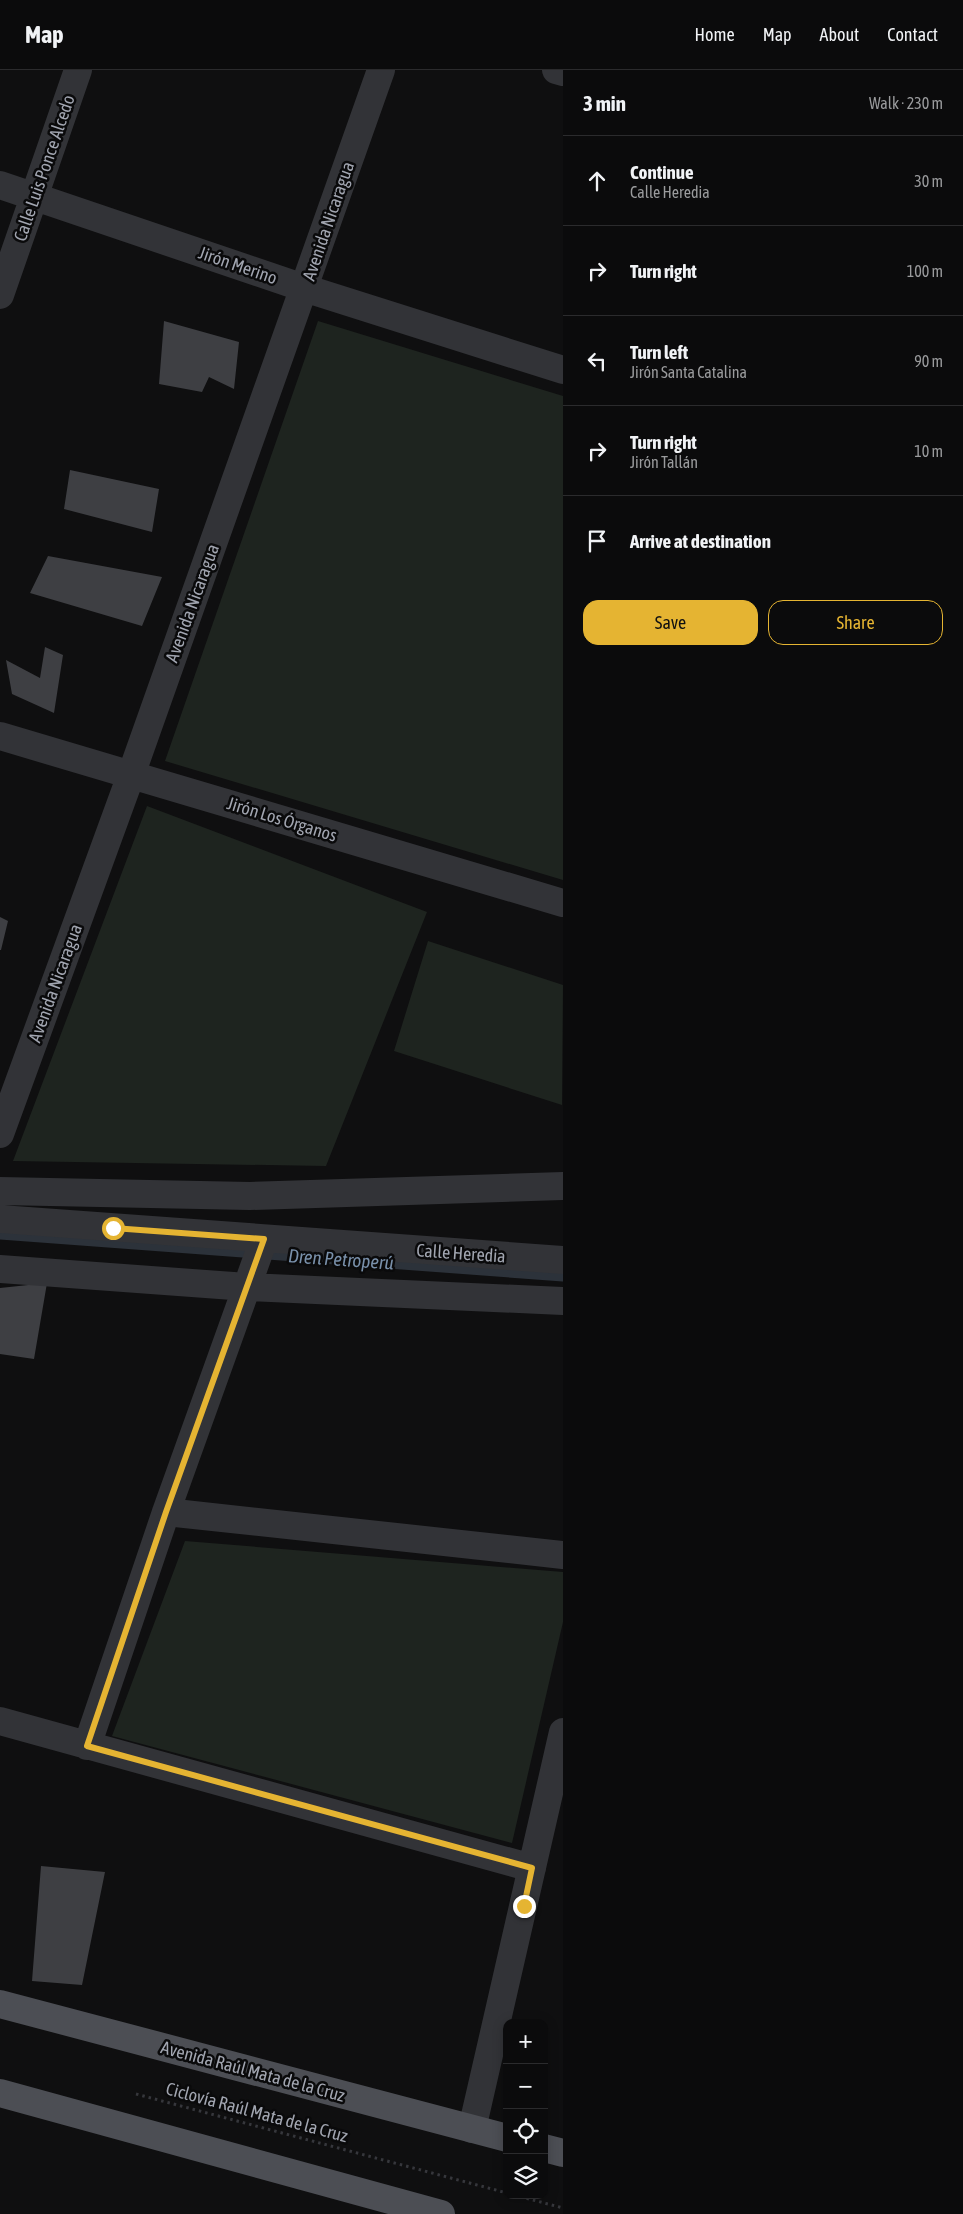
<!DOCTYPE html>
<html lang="en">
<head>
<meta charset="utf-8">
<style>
  :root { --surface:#0b0b0c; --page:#19191a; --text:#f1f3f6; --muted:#9a9b9d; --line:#2b2b2d; --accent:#e5b432 }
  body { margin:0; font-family:"Asap Condensed",sans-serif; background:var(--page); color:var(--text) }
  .controls { position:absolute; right:15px; bottom:15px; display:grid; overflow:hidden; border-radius:10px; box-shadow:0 2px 12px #0003 }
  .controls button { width:45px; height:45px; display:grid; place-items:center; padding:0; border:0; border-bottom:1px solid var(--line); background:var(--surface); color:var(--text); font:25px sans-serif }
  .stop { position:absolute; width:15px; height:15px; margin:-11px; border:4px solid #e5b432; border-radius:50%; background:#fff }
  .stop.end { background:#e5b432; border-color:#fff; box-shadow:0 1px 5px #0008 }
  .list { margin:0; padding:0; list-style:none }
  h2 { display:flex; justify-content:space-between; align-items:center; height:65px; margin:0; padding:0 20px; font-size:21px }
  h2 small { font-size:16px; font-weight:400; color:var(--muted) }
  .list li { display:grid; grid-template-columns:32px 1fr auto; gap:15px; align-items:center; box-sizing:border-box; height:90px; padding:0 20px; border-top:1px solid var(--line) }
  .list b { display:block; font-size:19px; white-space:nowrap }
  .list p { margin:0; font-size:16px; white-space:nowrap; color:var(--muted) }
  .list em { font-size:16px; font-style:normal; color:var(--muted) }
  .actions { display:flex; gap:10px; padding:15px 20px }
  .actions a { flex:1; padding:11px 0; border:1px solid var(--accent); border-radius:15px; text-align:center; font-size:18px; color:var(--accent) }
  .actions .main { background:var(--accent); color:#111 }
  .icon { flex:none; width:28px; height:28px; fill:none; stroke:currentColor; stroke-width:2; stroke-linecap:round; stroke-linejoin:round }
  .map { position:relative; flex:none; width:563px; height:2144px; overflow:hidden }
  header { display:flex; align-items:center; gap:30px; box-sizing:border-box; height:70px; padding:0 25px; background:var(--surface); border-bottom:1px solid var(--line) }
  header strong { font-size:24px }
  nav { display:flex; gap:28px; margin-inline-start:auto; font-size:18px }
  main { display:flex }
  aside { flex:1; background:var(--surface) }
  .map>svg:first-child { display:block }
</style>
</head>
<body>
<header>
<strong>Map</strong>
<nav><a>Home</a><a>Map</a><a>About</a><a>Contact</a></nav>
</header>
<main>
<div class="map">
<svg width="563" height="2144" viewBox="0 0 563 2144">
  <rect width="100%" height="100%" fill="#0f0f10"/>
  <path fill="#1e241f" d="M318 251 563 326V810L165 691Z
    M147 736 427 842 326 1096 13 1091Z
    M428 871 563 915 562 1035 394 981Z
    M185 1471 563 1502V1552L512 1773 112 1666Z"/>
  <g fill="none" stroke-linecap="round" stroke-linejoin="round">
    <path stroke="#2c323a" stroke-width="11" d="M0 1164 563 1206"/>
  </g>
  <path fill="#3e3f43" d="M164 251 239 272 234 319 209 307 202 322 159 314Z
    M70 400 159 419 152 462 64 439Z
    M48 486 162 507 142 556 30 523Z
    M45 577 63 585 54 643 12 624 6 590 40 608Z
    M0 847 8 851 1 880H0Z
    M47 1213 34 1289 0 1284V1218Z
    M41 1796 105 1802 82 1915 32 1911Z"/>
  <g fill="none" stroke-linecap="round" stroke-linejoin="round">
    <path stroke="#36373c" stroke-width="3" stroke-dasharray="2.5 4" stroke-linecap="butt" d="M136 2024 507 2123
      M514 2125 563 2138"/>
    <path stroke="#323337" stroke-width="28" d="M556 0 563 2
      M0 115 304 218 563 300
      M0 225 78 0
      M0 666 563 833
      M0 1064 131 705 381 0
      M0 1121 250 1126 563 1116
      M0 1149 563 1190
      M0 1199 247 1217 563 1231
      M166 1442 563 1485
      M0 1651 532 1798
      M87 1676 166 1442 264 1169
      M472 2059 563 1662"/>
    <path stroke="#4c4e54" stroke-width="28" d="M0 1934 507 2068
      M0 2023 441 2144
      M544 2078 563 2083"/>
  </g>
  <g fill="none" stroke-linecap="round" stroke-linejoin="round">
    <path stroke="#e5b432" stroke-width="6" d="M113 1158 264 1169 166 1442 87 1676 532 1798 524 1836"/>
  </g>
  <g text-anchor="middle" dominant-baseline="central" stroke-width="5" stroke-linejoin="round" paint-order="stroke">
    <g font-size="18" fill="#a1a5b0" stroke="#0a0a0b">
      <text transform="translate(44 98) rotate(-71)">Calle Luis Ponce Alcedo</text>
      <text transform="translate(328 151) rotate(-71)">Avenida Nicaragua</text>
      <text transform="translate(238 195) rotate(19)">Jirón Merino</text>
      <text transform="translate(192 533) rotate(-70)">Avenida Nicaragua</text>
      <text transform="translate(282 749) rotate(17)">Jirón Los Órganos</text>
      <text transform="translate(55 913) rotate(-70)">Avenida Nicaragua</text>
      <text transform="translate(461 1183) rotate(4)">Calle Heredia</text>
      <text transform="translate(253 2001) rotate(15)">Avenida Raúl Mata de la Cruz</text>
      <text transform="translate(257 2042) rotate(15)">Ciclovía Raúl Mata de la Cruz</text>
    </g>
    <g font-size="19" font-style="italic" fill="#7990aa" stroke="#0a0a0b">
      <text transform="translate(341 1189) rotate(4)">Dren Petroperú</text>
    </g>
  </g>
</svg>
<div class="controls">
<button>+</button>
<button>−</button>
<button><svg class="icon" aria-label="locate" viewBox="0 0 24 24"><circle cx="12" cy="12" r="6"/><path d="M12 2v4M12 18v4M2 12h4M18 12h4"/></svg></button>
<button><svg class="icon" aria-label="layers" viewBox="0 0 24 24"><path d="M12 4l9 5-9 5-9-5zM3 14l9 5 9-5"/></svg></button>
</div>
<div class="stop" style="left:113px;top:1158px"></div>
<div class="stop end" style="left:524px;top:1836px"></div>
</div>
<aside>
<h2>3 min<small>Walk · 230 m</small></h2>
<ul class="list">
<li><svg class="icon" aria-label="ahead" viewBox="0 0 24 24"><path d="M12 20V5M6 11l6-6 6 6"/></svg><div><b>Continue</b><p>Calle Heredia</p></div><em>30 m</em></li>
<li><svg class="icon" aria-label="right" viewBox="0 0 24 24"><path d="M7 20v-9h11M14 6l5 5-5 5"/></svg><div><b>Turn right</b></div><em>100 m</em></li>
<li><svg class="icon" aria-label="left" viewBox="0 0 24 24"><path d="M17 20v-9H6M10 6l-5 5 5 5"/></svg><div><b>Turn left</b><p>Jirón Santa Catalina</p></div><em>90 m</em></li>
<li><svg class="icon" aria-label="right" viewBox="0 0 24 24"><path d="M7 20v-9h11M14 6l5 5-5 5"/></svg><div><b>Turn right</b><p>Jirón Tallán</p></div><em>10 m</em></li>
<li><svg class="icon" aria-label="arrive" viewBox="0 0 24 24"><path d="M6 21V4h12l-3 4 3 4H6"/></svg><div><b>Arrive at destination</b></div></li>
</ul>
<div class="actions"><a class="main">Save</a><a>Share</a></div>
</aside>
</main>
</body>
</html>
